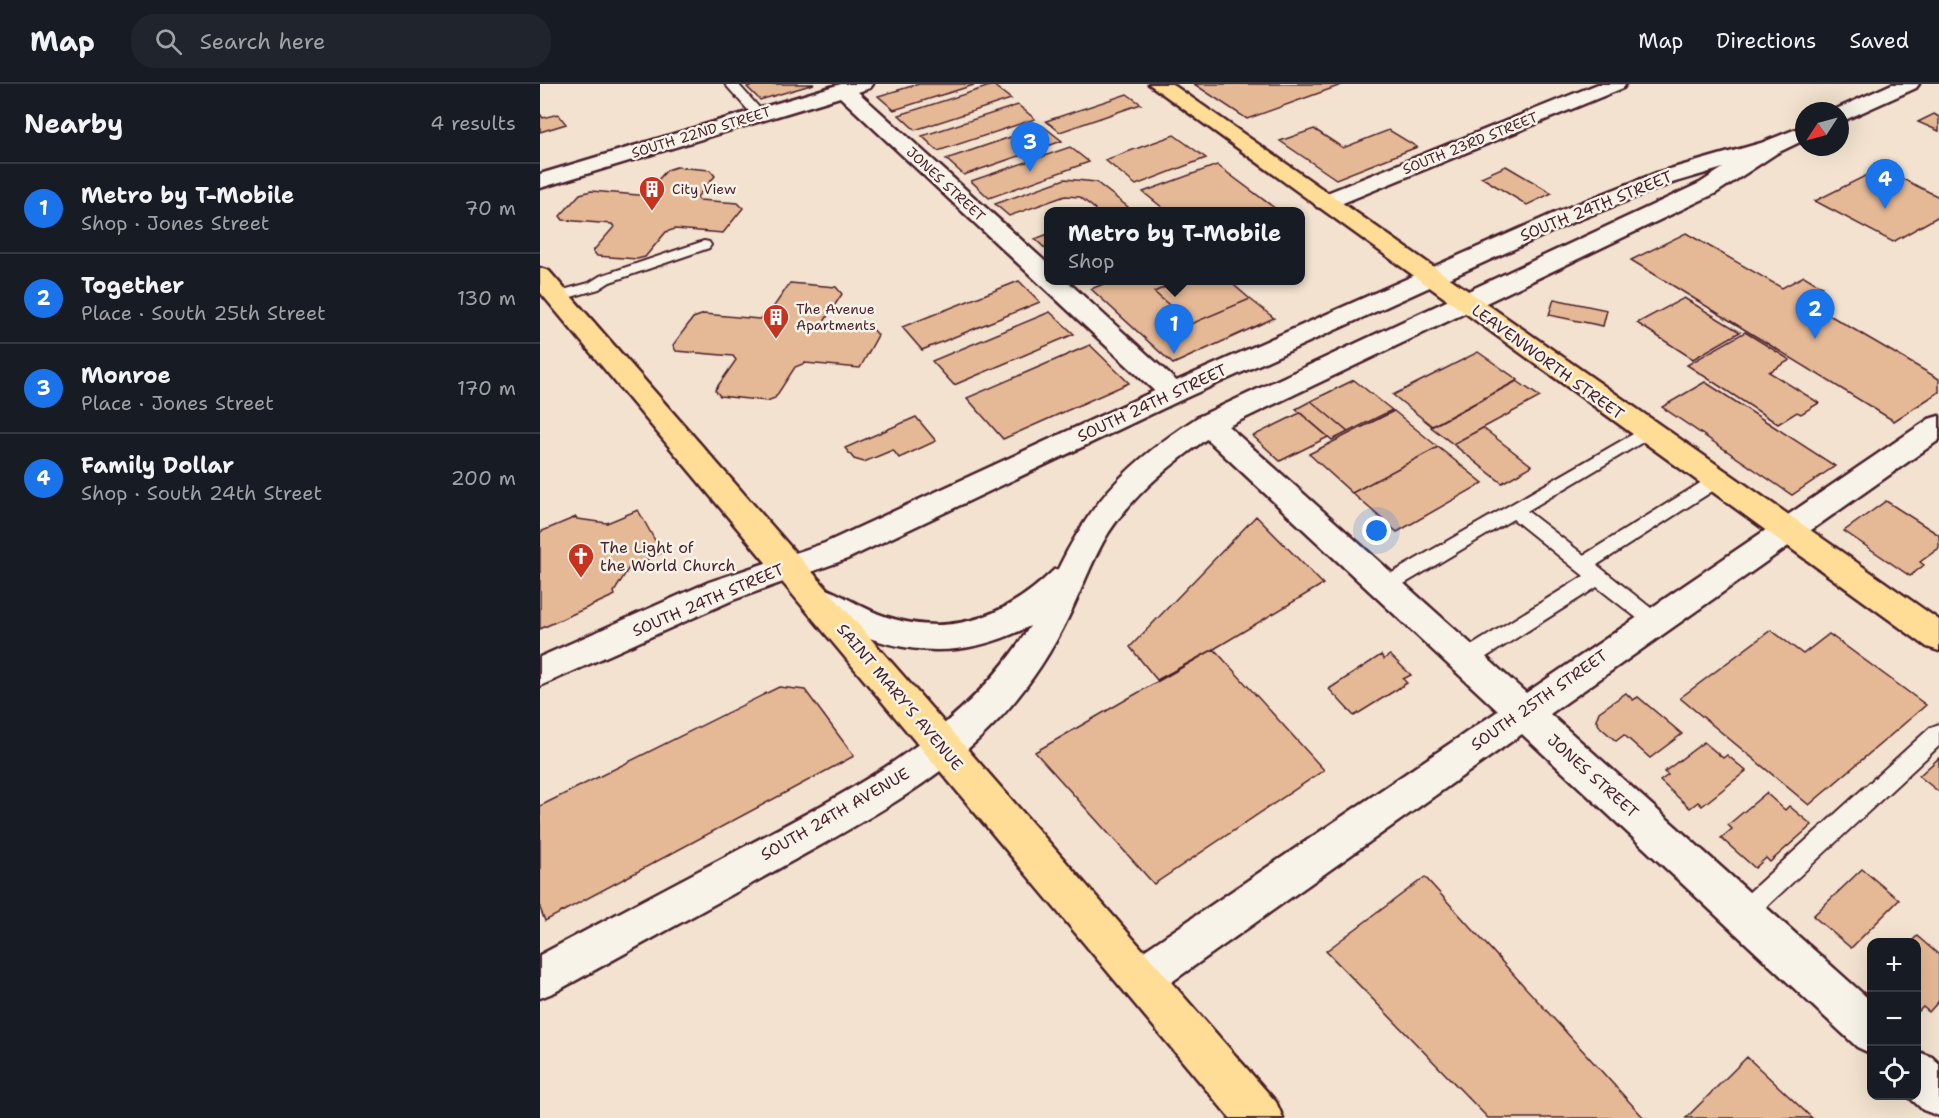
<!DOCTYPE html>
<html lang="en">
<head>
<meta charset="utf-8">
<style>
  :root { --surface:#171b24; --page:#20242c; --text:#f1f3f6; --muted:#9ea1a6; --line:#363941; --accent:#1a73e8 }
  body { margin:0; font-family:"Shantell Sans",sans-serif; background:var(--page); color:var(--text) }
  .controls { position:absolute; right:18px; bottom:18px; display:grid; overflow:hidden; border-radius:12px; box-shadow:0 6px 24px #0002 }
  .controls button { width:54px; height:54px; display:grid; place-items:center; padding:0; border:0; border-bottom:2px solid var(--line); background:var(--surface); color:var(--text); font:30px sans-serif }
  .compass { position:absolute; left:1255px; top:18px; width:54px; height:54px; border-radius:50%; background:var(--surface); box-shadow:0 6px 24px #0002; rotate:234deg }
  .you { position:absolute; left:837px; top:447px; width:21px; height:21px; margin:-15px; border:4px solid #fff; border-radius:50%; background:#1a73e8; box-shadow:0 0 0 9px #1a73e833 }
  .badge { display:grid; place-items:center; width:39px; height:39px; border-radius:50%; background:var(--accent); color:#fff; font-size:20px; font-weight:700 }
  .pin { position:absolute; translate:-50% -50px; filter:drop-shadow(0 2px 3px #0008) }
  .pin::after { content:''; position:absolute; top:32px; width:21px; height:18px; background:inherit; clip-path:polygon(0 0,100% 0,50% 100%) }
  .popup { position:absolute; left:504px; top:123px; width:261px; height:78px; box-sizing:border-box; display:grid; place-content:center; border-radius:12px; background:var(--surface); filter:drop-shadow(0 2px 4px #0005); font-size:20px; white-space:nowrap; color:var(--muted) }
  .popup b { font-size:22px; color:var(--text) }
  .popup::after { content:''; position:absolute; left:50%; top:100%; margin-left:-12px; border:12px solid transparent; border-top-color:var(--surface) }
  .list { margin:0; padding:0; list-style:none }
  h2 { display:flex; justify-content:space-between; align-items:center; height:78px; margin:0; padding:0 24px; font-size:26px }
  h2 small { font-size:20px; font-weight:400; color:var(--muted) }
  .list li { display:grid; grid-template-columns:39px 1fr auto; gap:18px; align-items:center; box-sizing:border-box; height:90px; padding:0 24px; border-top:2px solid var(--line) }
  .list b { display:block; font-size:22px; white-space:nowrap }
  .list p { margin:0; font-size:20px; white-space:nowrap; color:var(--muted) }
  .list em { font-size:20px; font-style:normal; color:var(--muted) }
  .icon { flex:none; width:33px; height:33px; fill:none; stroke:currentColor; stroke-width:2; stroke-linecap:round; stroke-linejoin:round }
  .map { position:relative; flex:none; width:1399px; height:1034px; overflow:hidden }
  header { display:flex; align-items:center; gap:36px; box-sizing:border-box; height:84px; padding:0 30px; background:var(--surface); border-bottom:2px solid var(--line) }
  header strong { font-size:28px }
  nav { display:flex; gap:33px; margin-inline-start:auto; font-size:21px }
  .search { width:420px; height:54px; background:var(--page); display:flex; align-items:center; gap:15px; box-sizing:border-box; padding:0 21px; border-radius:24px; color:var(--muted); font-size:22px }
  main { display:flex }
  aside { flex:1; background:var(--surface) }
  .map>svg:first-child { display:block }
</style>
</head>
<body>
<header>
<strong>Map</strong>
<div class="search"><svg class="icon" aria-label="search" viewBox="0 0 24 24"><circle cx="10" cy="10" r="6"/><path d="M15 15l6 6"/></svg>Search here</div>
<nav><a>Map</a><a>Directions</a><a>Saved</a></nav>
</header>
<main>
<aside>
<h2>Nearby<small>4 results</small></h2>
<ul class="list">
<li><span class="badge">1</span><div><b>Metro by T-Mobile</b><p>Shop · Jones Street</p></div><em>70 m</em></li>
<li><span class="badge">2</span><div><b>Together</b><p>Place · South 25th Street</p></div><em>130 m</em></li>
<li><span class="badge">3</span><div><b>Monroe</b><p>Place · Jones Street</p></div><em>170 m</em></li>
<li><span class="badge">4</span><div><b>Family Dollar</b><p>Shop · South 24th Street</p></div><em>200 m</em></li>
</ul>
</aside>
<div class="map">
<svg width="1399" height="1034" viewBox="0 0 1399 1034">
  <rect width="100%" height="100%" fill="#f2e2cf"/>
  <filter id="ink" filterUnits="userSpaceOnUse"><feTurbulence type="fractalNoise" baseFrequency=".0167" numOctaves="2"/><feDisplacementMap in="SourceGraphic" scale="12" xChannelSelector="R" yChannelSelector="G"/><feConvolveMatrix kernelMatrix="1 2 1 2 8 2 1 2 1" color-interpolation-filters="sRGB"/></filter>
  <g filter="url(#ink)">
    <path fill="#e5b996" stroke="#4a1f2b" stroke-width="1.5" d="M216 0H274L220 16 207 3Z
      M379 0H437L354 26 338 12Z
      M654 0H804L707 35Z
      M453 1 471 15 375 46 359 31Z
      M587 10 601 20 520 48 506 37Z
      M478 21 495 35 398 67 382 52Z
      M0 30 3 34 18 30 26 40 0 48Z
      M1394 30 1399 33V47L1378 38Z
      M503 42 522 57 424 91 406 75Z
      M774 45 803 64 849 46 877 63 796 95 740 57Z
      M634 51 666 74 596 101 565 76Z
      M530 63 549 78 449 114 431 97Z
      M677 81 740 128H628L603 108Z
      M966 82 1012 109 987 121 941 93Z
      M136 83 170 86 175 92 157 113 159 116 198 119 203 124 183 149 135 145 126 148 105 173 97 175 57 172 53 167 74 143 72 140 23 136 20 132 40 110 51 107 98 111 107 108 127 86Z
      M1341 84 1399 113V132L1353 158 1275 117Z
      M525 95 556 98 588 123 586 128H554L555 125 540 113 525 112 469 132 455 120Z
      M1146 149 1242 204 1264 192 1282 203 1260 214 1399 295V308L1354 337 1091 176Z
      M508 150V167L495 155Z
      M573 196 578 199 584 196H641L614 208 651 240 710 215 734 234 633 280 551 205Z
      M641 196H688L710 215 651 240 614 208Z
      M479 197 500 218 382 266 362 243Z
      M250 199 296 203 302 210 285 236 288 241 333 245 338 251 320 284 265 279 255 283 235 314 227 317 180 312 175 306 196 276 193 272 136 267 133 261 153 234 164 230 219 235 228 231Z
      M1144 214 1200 248 1153 275 1097 239Z
      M1014 215 1067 226 1063 242 1009 231Z
      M510 228 534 250 414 301 392 277Z
      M1205 248 1250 276 1229 288 1279 319 1261 330 1257 328 1238 340 1147 281Z
      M550 261 589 299 463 355 427 314Z
      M938 268 978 296 892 342 853 311Z
      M814 296 852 326 808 348 771 317Z
      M977 297 1000 313 913 360 891 343Z
      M1165 298 1295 382 1252 411 1122 323Z
      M771 317 808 348 792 356 756 325Z
      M854 327 898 363 812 409 769 370Z
      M760 329 788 353 740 377 713 352Z
      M376 333 396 357 359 374 353 366 324 378 314 375 305 364Z
      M943 344 992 382 962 399 913 360Z
      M898 363 943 399 857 448 812 409Z
      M1346 417 1399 451V464L1380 478 1384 481 1370 492 1304 447Z
      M98 426 122 469 90 482 74 508 75 511 0 545V448L36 433 37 435 67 439Z
      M716 432 783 500 674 565 617 596 590 563Z
      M1231 546 1263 570 1289 550 1386 621 1269 721 1140 614Z
      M674 565 784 686 614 800 495 668Z
      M841 571 844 575 850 571 871 591 863 595 867 599 814 632 789 605Z
      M239 603 265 606 314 672 5 837 0 824V722Z
      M1086 609 1093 616 1098 613 1142 650 1110 674 1084 651 1076 657 1060 643 1056 636 1059 628Z
      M1164 658 1183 674 1187 671 1206 687 1162 722 1158 718 1150 724 1120 697 1128 691 1124 688Z
      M1399 674V708L1379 692Z
      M1226 709 1245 726 1249 722 1272 741 1230 778 1226 774 1215 784 1181 754 1192 745 1188 741Z
      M1322 785 1359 816 1311 864 1273 832Z
      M885 793 1104 1034H948L786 867Z
      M1377 852 1399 871V917L1389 928 1383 923 1377 929 1376 858H1371Z
      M1207 973 1272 1034H1146Z"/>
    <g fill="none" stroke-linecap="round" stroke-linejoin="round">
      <g stroke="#4a1f2b" stroke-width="4">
        <path id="lane" d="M185 0H198L223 28 225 31 223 34H215Z
          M164 157 169 158 171 161 169 164 70 198 59 205 17 217 9 212 12 209 49 199 60 192Z
          M1107 342 1113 344 1116 348 1113 352 987 427 1044 471 1170 393 1176 391 1182 393 1185 397 1182 401 1057 481 1121 532 1124 537 1121 542 1114 545 1107 542 1057 503 932 582 925 584 918 582 915 576 918 570 1044 492 973 435 852 507 845 509 838 507 835 502 838 497Z
          M1399 640V662L1211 837 1203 840 1195 837 1191 829 1195 821 1391 643Z"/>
      </g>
      <g stroke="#4a1f2b" stroke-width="5">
        <path id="street" d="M301 0H333L330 4 318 8 508 180V196H526L643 303 647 309 643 315 633 318 623 315 300 13 0 104V90Z
          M1058 0H1086L1083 4 793 123 785 125 777 123 773 118 777 113Z
          M668 330 678 333 986 609 1389 335 1399 332V356L1010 630 1332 918V970L1317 963 982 650 616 909 601 915 586 909 580 894 586 879 958 627 658 347 654 340 658 333Z
          M1376 967 1392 973 1399 980V1032L1383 1026 1368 1012H1376Z"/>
      </g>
      <g stroke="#4a1f2b" stroke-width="5">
        <path id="secondary" d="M1352 0H1379L1376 4 1307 35 1300 37V27H1292Z
          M1264 42V56L1237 69 1176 109 678 347C637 375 597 406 569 448 552 475 542 506 528 534 510 571 487 605 459 635 398 700 315 742 238 785 164 826 89 867 15 908L0 914V871C67 835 134 800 202 764 310 707 424 650 490 542 425 575 366 573 300 542 286 535 267 529 260 514L264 505 276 501C301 509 322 525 347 533 412 554 467 532 514 486L518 485C553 413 592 376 658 333L1160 99 1183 84 1132 99 1033 138 643 315 307 475 193 516 0 602V573L169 498 285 459 623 303 1017 128 1116 89 1221 59Z"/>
      </g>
      <g stroke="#4a1f2b" stroke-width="5">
        <path id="primary" d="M609 0H632L1399 536V567L1387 563Z
          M0 184 9 187 736 1018 743 1034H690L0 208Z"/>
      </g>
      <use href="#lane" fill="#f7f3e8" fill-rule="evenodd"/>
      <use href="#street" fill="#f7f3e8" fill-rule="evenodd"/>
      <use href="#secondary" fill="#f7f3e8" fill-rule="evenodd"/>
      <use href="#primary" fill="#ffdd96" fill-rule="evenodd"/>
    </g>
  </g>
  <defs>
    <g id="building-pin" transform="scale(1.35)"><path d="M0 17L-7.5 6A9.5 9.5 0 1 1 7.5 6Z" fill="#c8321e" stroke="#f7f3e8"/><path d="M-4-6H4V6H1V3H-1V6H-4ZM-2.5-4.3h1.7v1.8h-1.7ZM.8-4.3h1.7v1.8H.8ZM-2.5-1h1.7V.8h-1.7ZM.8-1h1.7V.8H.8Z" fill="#fff"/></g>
    <g id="church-pin" transform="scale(1.35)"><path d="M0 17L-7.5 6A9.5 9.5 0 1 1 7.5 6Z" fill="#c8321e" stroke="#f7f3e8"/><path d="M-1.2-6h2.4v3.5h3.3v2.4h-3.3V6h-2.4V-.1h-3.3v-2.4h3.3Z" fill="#fff"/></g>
  </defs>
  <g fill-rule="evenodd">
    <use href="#building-pin" x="112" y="105"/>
    <use href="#building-pin" x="236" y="233"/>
    <use href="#church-pin" x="41" y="472"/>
  </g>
  <g text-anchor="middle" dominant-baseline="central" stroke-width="5" stroke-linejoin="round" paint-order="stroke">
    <g font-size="14" fill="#4a1f2b" stroke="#f7f3e8">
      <text transform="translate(161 48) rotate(-17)">SOUTH 22ND STREET</text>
      <text transform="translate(930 59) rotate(-22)">SOUTH 23RD STREET</text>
      <text transform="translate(406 100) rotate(43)">JONES STREET</text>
    </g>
    <g font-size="14" fill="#4a1f2b" stroke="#f7f3e8" text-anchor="start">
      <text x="132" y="105">City View</text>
      <text x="256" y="225">The Avenue<tspan x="256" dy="16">Apartments</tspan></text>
    </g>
    <g font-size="16" fill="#4a1f2b" stroke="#f7f3e8">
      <text transform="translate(1056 122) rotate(-22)">SOUTH 24TH STREET</text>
      <text transform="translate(1008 278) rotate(36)">LEAVENWORTH STREET</text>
      <text transform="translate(612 319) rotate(-25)">SOUTH 24TH STREET</text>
      <text transform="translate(168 516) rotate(-23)">SOUTH 24TH STREET</text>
      <text transform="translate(360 613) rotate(50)">SAINT MARY'S AVENUE</text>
      <text transform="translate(999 616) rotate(-35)">SOUTH 25TH STREET</text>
      <text transform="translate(1053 692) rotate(42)">JONES STREET</text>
      <text transform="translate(295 730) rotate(-30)">SOUTH 24TH AVENUE</text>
    </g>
    <g font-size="16" fill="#4a1f2b" stroke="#f7f3e8" text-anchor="start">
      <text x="60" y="463">The Light of<tspan x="60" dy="18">the World Church</tspan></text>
    </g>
  </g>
</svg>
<div class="controls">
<button>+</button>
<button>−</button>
<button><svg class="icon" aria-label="locate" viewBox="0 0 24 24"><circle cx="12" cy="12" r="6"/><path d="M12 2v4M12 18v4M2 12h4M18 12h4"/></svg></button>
</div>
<svg class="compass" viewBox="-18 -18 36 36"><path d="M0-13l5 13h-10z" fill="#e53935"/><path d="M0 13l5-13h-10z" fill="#9ea1a6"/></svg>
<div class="you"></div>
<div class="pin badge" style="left:634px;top:270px">1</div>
<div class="popup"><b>Metro by T-Mobile</b>Shop</div>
<div class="pin badge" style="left:1275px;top:255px">2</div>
<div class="pin badge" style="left:490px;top:88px">3</div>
<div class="pin badge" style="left:1345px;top:125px">4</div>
</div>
</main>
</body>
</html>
